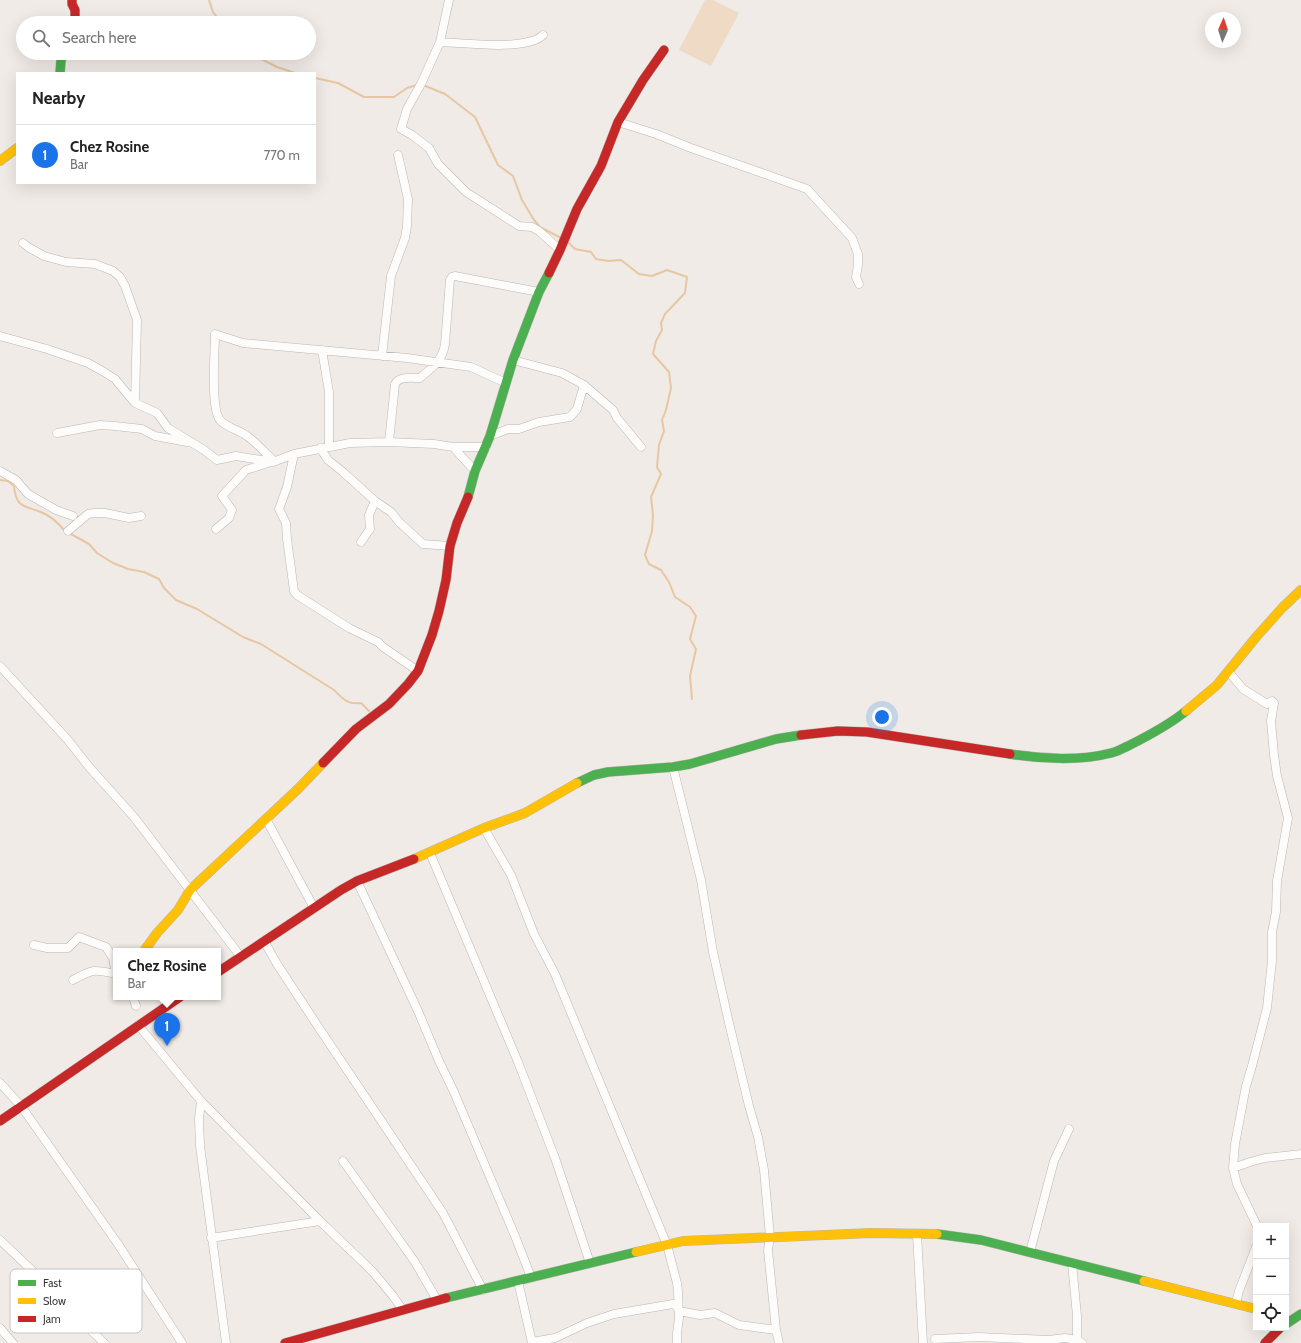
<!DOCTYPE html>
<html lang="en">
<head>
<meta charset="utf-8">
<style>
  :root { --surface:#fff; --page:#f2f2f2; --text:#222; --muted:#767676; --line:#e0e0e0; --accent:#1a73e8 }
  body { margin:0; font-family:Cabin,sans-serif; background:var(--page); color:var(--text) }
  .controls { position:absolute; right:12px; bottom:12px; display:grid; overflow:hidden; border-radius:0px; box-shadow:0 4px 16px #0002 }
  .controls button { width:36px; height:36px; display:grid; place-items:center; padding:0; border:0; border-bottom:1px solid var(--line); background:var(--surface); color:var(--text); font:20px sans-serif }
  .compass { position:absolute; left:1205px; top:12px; width:36px; height:36px; border-radius:50%; background:var(--surface); box-shadow:0 4px 16px #0002; rotate:3deg }
  .you { position:absolute; left:882px; top:717px; width:14px; height:14px; margin:-10px; border:3px solid #fff; border-radius:50%; background:#1a73e8; box-shadow:0 0 0 6px #1a73e833 }
  .badge { display:grid; place-items:center; width:26px; height:26px; border-radius:50%; background:var(--accent); color:#fff; font-size:13px; font-weight:700 }
  .pin { position:absolute; translate:-50% -33px; filter:drop-shadow(0 1px 2px #0008) }
  .pin::after { content:''; position:absolute; top:21px; width:14px; height:12px; background:inherit; clip-path:polygon(0 0,100% 0,50% 100%) }
  .popup { position:absolute; left:113px; top:948px; width:108px; height:52px; box-sizing:border-box; display:grid; place-content:center; border-radius:0px; background:var(--surface); filter:drop-shadow(0 1px 3px #0005); font-size:13px; white-space:nowrap; color:var(--muted) }
  .popup b { font-size:15px; color:var(--text) }
  .popup::after { content:''; position:absolute; left:50%; top:100%; margin-left:-8px; border:8px solid transparent; border-top-color:var(--surface) }
  .list { margin:0; padding:0; list-style:none }
  h2 { display:flex; justify-content:space-between; align-items:center; height:52px; margin:0; padding:0 16px; font-size:17px }
  h2 small { font-size:13px; font-weight:400; color:var(--muted) }
  .list li { display:grid; grid-template-columns:26px 1fr auto; gap:12px; align-items:center; box-sizing:border-box; height:60px; padding:0 16px; border-top:1px solid var(--line) }
  .list b { display:block; font-size:15px; white-space:nowrap }
  .list p { margin:0; font-size:13px; white-space:nowrap; color:var(--muted) }
  .list em { font-size:13px; font-style:normal; color:var(--muted) }
  .icon { flex:none; width:22px; height:22px; fill:none; stroke:currentColor; stroke-width:2; stroke-linecap:round; stroke-linejoin:round }
  .map { position:relative; flex:none; width:1301px; height:1343px; overflow:hidden }
  .search { position:absolute; background:var(--surface); box-shadow:0 4px 16px #0002; left:16px; top:16px; width:300px; height:44px; display:flex; align-items:center; gap:10px; box-sizing:border-box; padding:0 14px; border-radius:22px; color:var(--muted); font-size:15px }
  .panel { position:absolute; background:var(--surface); box-shadow:0 4px 16px #0002; left:16px; top:72px; width:300px; height:112px; border-radius:0px }
  .map>svg:first-child { display:block }
</style>
</head>
<body>
<div class="map">
<svg width="1301" height="1343" viewBox="0 0 1301 1343">
  <rect width="100%" height="100%" fill="#f0ebe6"/>
  <path fill="#eedac5" d="M705 0H713L739 13 711 66 679 50Z"/>
  <g fill="none" stroke-linecap="round" stroke-linejoin="round">
    <path stroke="#e7c7a2" stroke-width="2" d="M209 0 213 12 221 23
      M249 53 277 67 295 73
      M315 78 338 83 364 97H394L407 88 417 85
      M423 85 445 94 475 117 498 165 513 176 522 200 534 220 540 227 561 238
      M568 242 575 249 591 252 596 259 608 261 621 260 639 274 652 276 667 270 687 277 685 293 665 314 661 323 662 330 656 341 653 354 669 372 671 388 666 410 662 420 664 431 659 445 657 467 661 474 651 497 653 515 652 531 645 555 649 564 661 570 669 582 675 597 690 607 696 616 690 639 696 649 690 676 692 699
      M0 480 8 481 14 486C16 511 28 505 45 514 53 518 59 524 64 530
      M69 533 89 544 97 553 113 563 128 569 144 572 159 579 164 588 176 600 197 609 243 637 261 644 334 690C343 699 348 705 361 703L369 711"/>
    <g stroke="#bab7b3" stroke-width="9">
      <path id="street" d="M449 0 440 42 421 84 407 109 401 129 412 135 429 148 438 164 466 192 519 226 532 227 539 231 560 250
        M440 42C466 43 512 49 535 40 538 39 541 37 543 35
        M618 122 656 134 691 148 807 189 852 238 858 254V265L856 277 859 284
        M23 243 28 247 44 256 66 262 95 264 113 271 120 277 125 286 137 320 135 403
        M0 336 47 349 88 363 104 372 115 379 135 403 157 413 168 428 204 450 217 460 236 456 273 462 294 454 350 443 389 442 434 444 453 447H486
        M322 350 329 392V447
        M382 356 391 276 405 238 407 226 408 199 398 155
        M513 360 562 373 584 385 613 410 617 418 641 447
        M57 433 100 425 115 426 142 429 155 436 187 442
        M490 436 508 429H519L539 422 570 417 577 409 584 385
        M389 442 395 384C399 376 411 378 420 378 432 367 442 362 445 344L450 280 452 277 455 276 539 292
        M453 447 475 471
        M320 448 328 460 343 472 375 501 391 512 399 522 423 544 450 546
        M294 454 287 487 279 509 286 523 287 539 294 591 297 595 349 628 378 642 383 647 418 671
        M274 461C265 453 257 443 247 436 239 430 227 428 220 420 210 408 215 351 215 334L243 343 407 358 471 367 506 383
        M0 471 16 480 28 494 56 510 73 516
        M216 529 229 518 232 510 222 496 246 470 271 462
        M68 531 88 514 94 513H105L129 518 141 516
        M361 542 370 529 369 515 375 501
        M0 666 67 739 90 768 134 817 241 957
        M1229 672 1243 689 1267 704 1272 701 1274 703 1271 721 1274 755 1277 776 1288 818 1277 881 1276 912 1272 932V961L1267 1008 1252 1066 1246 1086 1235 1144 1233 1168 1237 1184 1257 1226
        M673 767 701 880 713 952 729 1023 749 1106 758 1137 764 1170 770 1237 768 1250 776 1330 779 1343
        M266 819 314 908
        M484 828 511 875 534 934 555 974 667 1245 677 1283 678 1291 679 1318 677 1333V1343
        M430 853 518 1062 555 1158 590 1263
        M357 881 418 1011 439 1061 454 1092 515 1236 531 1277
        M264 941 277 964 319 1028 443 1213 483 1290
        M34 945 47 948H68L79 937 106 947 113 958 116 973
        M73 980C93 969 93 969 116 974
        M133 997 136 1006
        M138 1025 201 1101 320 1221 373 1272 393 1296 402 1309
        M0 1083 21 1106 118 1244 182 1343
        M201 1101 199 1119 200 1146 226 1343
        M343 1161 415 1262 437 1300
        M1233 1168 1250 1162 1265 1158 1301 1154
        M917 1234 923 1343
        M211 1238 320 1221
        M0 1240 37 1275 76 1316 104 1343
        M1030 1252 1054 1161 1069 1129
        M1072 1263 1077 1316V1343
        M518 1281 532 1343
        M1236 1303 1239 1291 1256 1247
        M0 1328 13 1343
        M935 1339 979 1337 1048 1340 1065 1338 1077 1340 1082 1343
        M532 1342 555 1338 587 1323 614 1314 673 1304 676 1306 679 1311 700 1315 715 1313 739 1325 776 1330"/>
    </g>
    <g stroke="#bab7b3" stroke-width="10">
      <path id="fast" d="M60 73 61 60 64 53
        M468 497 475 471 490 436 513 360 539 292 549 273
        M1010 754C1041 759 1081 761 1111 753 1117 752 1123 748 1128 746 1148 736 1169 725 1186 711
        M577 783 594 775 608 772 673 767 690 764 776 739 801 735
        M937 1234 981 1240 1144 1281
        M446 1298 636 1252
        M1286 1324 1301 1314"/>
    </g>
    <g stroke="#bab7b3" stroke-width="10">
      <path id="slow" d="M0 161 17 148
        M1186 711 1217 685 1257 636 1282 608 1301 590
        M414 859 484 828 525 813 577 783
        M144 951 157 933 178 910 190 890 298 789 323 763
        M636 1252 683 1241 871 1233 937 1234
        M1144 1281 1256 1309"/>
    </g>
    <g stroke="#bab7b3" stroke-width="10">
      <path id="jam" d="M72 0V4L75 10V23
        M549 273 560 250 577 209 601 166 618 122 643 80 664 50
        M801 735 838 731 867 732 1010 754
        M323 763 356 729 389 704 408 684 418 671 432 635 439 611 446 580 450 546 457 523 468 497
        M218 972 341 890 357 881 414 859
        M0 1121 180 997
        M285 1343 446 1298
        M1265 1343 1280 1328"/>
    </g>
    <use href="#street" stroke="#fdfcfb" stroke-width="8"/>
    <use href="#fast" stroke="#4caf50" stroke-width="9"/>
    <use href="#slow" stroke="#ffc107" stroke-width="9"/>
    <use href="#jam" stroke="#c62828" stroke-width="9"/>
  </g>
  <rect x="10" y="1269" width="132" height="64" rx="6" fill="#fff" stroke="#c5c4c3" stroke-width="1"/>
  <rect x="18" y="1280" width="18" height="6" fill="#4caf50"/>
  <rect x="18" y="1298" width="18" height="6" fill="#ffc107"/>
  <rect x="18" y="1316" width="18" height="6" fill="#c62828"/>
  <g font-size="11" fill="#3d3a37">
    <text x="43" y="1287">Fast</text>
    <text x="43" y="1305">Slow</text>
    <text x="43" y="1323">Jam</text>
  </g>
</svg>
<div class="controls">
<button>+</button>
<button>−</button>
<button><svg class="icon" aria-label="locate" viewBox="0 0 24 24"><circle cx="12" cy="12" r="6"/><path d="M12 2v4M12 18v4M2 12h4M18 12h4"/></svg></button>
</div>
<svg class="compass" viewBox="-18 -18 36 36"><path d="M0-13l5 13h-10z" fill="#e53935"/><path d="M0 13l5-13h-10z" fill="#767676"/></svg>
<div class="you"></div>
<div class="pin badge" style="left:167px;top:1046px">1</div>
<div class="popup"><b>Chez Rosine</b>Bar</div>
<div class="search"><svg class="icon" aria-label="search" viewBox="0 0 24 24"><circle cx="10" cy="10" r="6"/><path d="M15 15l6 6"/></svg>Search here</div>
<section class="panel">
<h2>Nearby<small></small></h2>
<ul class="list">
<li><span class="badge">1</span><div><b>Chez Rosine</b><p>Bar</p></div><em>770 m</em></li>
</ul>
</section>
</div>
</body>
</html>
